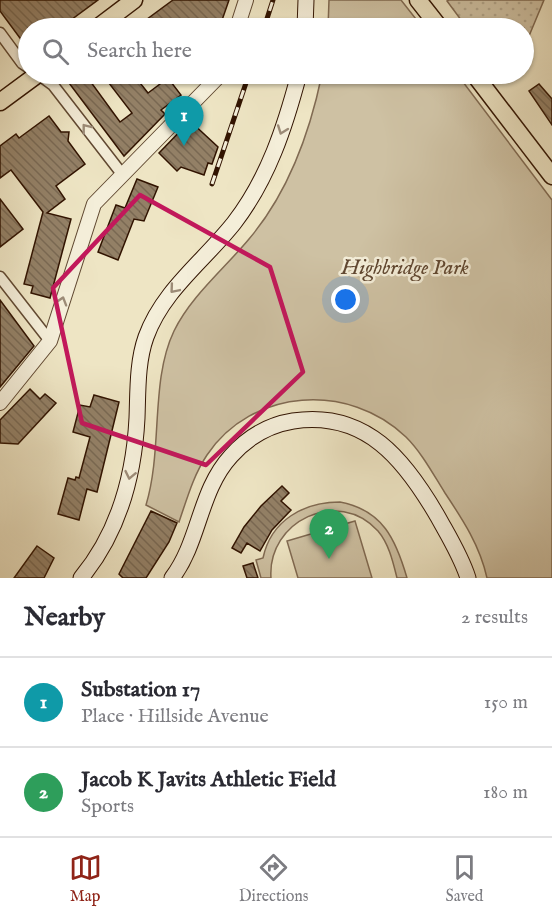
<!DOCTYPE html>
<html lang="en">
<head>
<meta charset="utf-8">
<style>
  :root { --surface:#fff; --page:#f2f2f3; --text:#2b2b33; --muted:#7c7c81; --line:#e1e1e2; --accent:#8f2418 }
  body { margin:0; font-family:"IM FELL English",serif; background:var(--page); color:var(--text) }
  .you { position:absolute; left:346px; top:300px; width:21px; height:21px; margin:-15px; border:4px solid #fff; border-radius:50%; background:#1a73e8; box-shadow:0 0 0 9px #1a73e833 }
  .badge { display:grid; place-items:center; width:39px; height:39px; border-radius:50%; background:var(--accent); color:#fff; font-size:20px; font-weight:700 }
  .pin { position:absolute; translate:-50% -50px; filter:drop-shadow(0 2px 3px #0008) }
  .pin::after { content:''; position:absolute; top:32px; width:21px; height:18px; background:inherit; clip-path:polygon(0 0,100% 0,50% 100%) }
  .list { margin:0; padding:0; list-style:none }
  h2 { display:flex; justify-content:space-between; align-items:center; height:78px; margin:0; padding:0 24px; font-size:26px }
  h2 small { font-size:20px; font-weight:400; color:var(--muted) }
  .list li { display:grid; grid-template-columns:39px 1fr auto; gap:18px; align-items:center; box-sizing:border-box; height:90px; padding:0 24px; border-top:2px solid var(--line) }
  .list b { display:block; font-size:22px; white-space:nowrap }
  .list p { margin:0; font-size:20px; white-space:nowrap; color:var(--muted) }
  .list em { font-size:20px; font-style:normal; color:var(--muted) }
  .icon { flex:none; width:33px; height:33px; fill:none; stroke:currentColor; stroke-width:2; stroke-linecap:round; stroke-linejoin:round }
  .map { position:relative; flex:none; width:552px; height:578px; overflow:hidden }
  .search { position:absolute; background:var(--surface); box-shadow:0 2px 4px #0004; left:18px; right:18px; top:18px; height:66px; display:flex; align-items:center; gap:15px; box-sizing:border-box; padding:0 21px; border-radius:33px; color:var(--muted); font-size:22px }
  .sheet { height:258px; background:var(--surface) }
  nav { display:flex; justify-content:space-around; align-items:center; box-sizing:border-box; height:84px; border-top:2px solid var(--line); background:var(--surface); font-size:16px; color:var(--muted) }
  nav a { display:grid; justify-items:center; gap:3px }
  nav .on { color:var(--accent) }
  .map>svg:first-child { display:block }
</style>
</head>
<body>
<div class="map">
<svg width="552" height="578" viewBox="0 0 552 578">
  <defs>
    <pattern id="grass-dots" width="8" height="8" patternUnits="userSpaceOnUse" patternTransform="scale(1.5)"><rect width="8" height="8" fill="#cec1a3"/><path d="M2 2h.1M6 6h.1" fill="none" stroke="#b1a58b" stroke-width="1.8" stroke-linecap="round"/></pattern>
    <pattern id="building-back-hatch" width="6" height="6" patternUnits="userSpaceOnUse" patternTransform="scale(1.5)"><rect width="6" height="6" fill="#938066"/><path d="M-1 5l2 2M0 0l6 6M5-1l2 2" fill="none" stroke="#796852"/></pattern>
  </defs>
  <rect width="100%" height="100%" fill="#eee5c4"/>
  <filter id="stains"><feTurbulence type="fractalNoise" baseFrequency=".00333" numOctaves="4"/><feColorMatrix values="0 0 0 0 .2 0 0 0 0 .09 0 0 0 0 .02 0 0 0 .5 -.17"/></filter>
  <radialGradient id="worn" r=".72"><stop offset=".6" stop-color="#630" stop-opacity="0"/><stop offset="1" stop-color="#630" stop-opacity=".3"/></radialGradient>
  <path fill="url(#grass-dots)" stroke="#806a52" stroke-width="1.5" d="M449 0H544L524 48V28H467L447 1Z"/>
  <path fill="#cec1a3" stroke="#806a52" stroke-width="1.5" d="M329 0H401L423 28H328Z
    M322 74H457L552 200V578H487C480 546 463 520 445 493 433 474 422 453 406 437 349 382 252 388 207 455 193 476 187 499 179 522L146 505C163 449 150 381 174 331 191 296 225 268 249 239 288 193 310 132 322 74Z
    M340 502C383 510 396 540 407 578H397C393 562 389 544 378 531 338 487 267 521 271 578H261L256 560 263 558C271 520 304 502 340 502Z
    M355 521 372 578H298L287 541Z"/>
  <path fill="url(#building-back-hatch)" stroke="#311300" stroke-width="1.5" d="M0 0H98L60 28H28V49L0 11Z
    M173 0H229L220 26 215 20 203 28H135Z
    M74 74H85L120 122 132 113 102 74H133L148 93 168 78 181 95 161 110 165 114 124 156 66 79Z
    M539 84 552 99V125L529 91Z
    M49 116 61 132H69L68 141 85 164 56 186 65 199 47 213 71 219 50 298 31 293 33 286 24 284 43 212 11 170 0 178V146L16 134 19 138Z
    M190 121 218 147 212 164 208 163 204 175 181 167 177 171 159 153Z
    M137 179 158 187 144 221 134 219 118 260 98 252 116 205 125 208Z
    M0 199 23 229 0 247Z
    M0 300 34 346 0 387Z
    M30 389 40 399 45 394 56 403 18 444 0 443V420Z
    M94 395 119 402 97 492 87 489 79 520 58 514 68 478 75 480 76 477 79 478 90 437 73 432 80 405 90 407Z
    M282 486 289 493 281 501 291 510 272 530 260 551 247 543 241 553 232 548 244 527 261 506Z
    M151 511 177 523 169 542 146 578H123L119 574Z
    M37 546 54 558 44 578H14Z
    M253 563 258 578H247L243 566Z"/>
  <g fill="none" stroke-linecap="round" stroke-linejoin="round">
    <g stroke="#604831" stroke-width="13">
      <path id="minor" d="M0 33 22 63 28 67
        M38 74 53 85 122 174
        M0 277 50 341"/>
    </g>
    <g stroke="#604831" stroke-width="16">
      <path id="tertiary" d="M237 28 246 0
        M0 403 50 341 94 204 221 74"/>
    </g>
    <g stroke="#311300" stroke-width="17">
      <path id="secondary" d="M305 28 306 0
        M81 578C119 532 134 477 137 418 138 392 137 362 146 337 163 290 204 261 234 223 268 179 285 127 299 74
        M172 578C200 541 199 491 231 456 247 438 268 425 293 421 366 410 405 460 438 517 449 537 461 556 468 578"/>
    </g>
    <g stroke="#311300" stroke-width="19">
      <path id="primary" d="M418 0 440 28
        M97 28 134 0
        M474 74 552 176
        M0 102 38 74"/>
    </g>
    <use href="#minor" stroke="#f4eed9" stroke-width="10"/>
    <use href="#tertiary" stroke="#f4eed9" stroke-width="14"/>
    <use href="#secondary" stroke="#f4eed9" stroke-width="15"/>
    <use href="#primary" stroke="#eee5c4" stroke-width="16"/>
    <g stroke="#311300" stroke-width="5">
      <path id="rail" d="M264 28 273 0
        M212 184 249 74"/>
    </g>
    <use href="#rail" stroke="#f4eed9" stroke-width="3" stroke-dasharray="9" stroke-linecap="butt"/>
  </g>
  <defs><path id="oneway-chevron" d="M-2-3.5L2.5 0L-2 3.5" fill="none" stroke-width="1.6" stroke-linecap="round" stroke-linejoin="round" transform="scale(1.5)"/></defs>
  <g stroke="#9c8b77">
    <use href="#oneway-chevron" transform="translate(86 128) rotate(-128)"/>
    <use href="#oneway-chevron" transform="translate(282 130) rotate(110)"/>
    <use href="#oneway-chevron" transform="translate(174 289) rotate(130)"/>
    <use href="#oneway-chevron" transform="translate(62 301) rotate(-73)"/>
    <use href="#oneway-chevron" transform="translate(130 475) rotate(102)"/>
  </g>
  <path fill="none" stroke="#c2185b" stroke-width="4.5" stroke-linejoin="round" d="M140 195 270 267 303 372 206 465 82 423 53 288Z"/>
  <g text-anchor="middle" dominant-baseline="central" stroke-width="5" stroke-linejoin="round" paint-order="stroke">
    <g font-size="21" font-style="italic" fill="#604731" stroke="#f4eed9">
      <text x="405" y="268">Highbridge Park</text>
    </g>
  </g>
  <rect width="100%" height="100%" filter="url(#stains)"/>
  <rect width="100%" height="100%" fill="url(#worn)"/>
</svg>
<div class="you"></div>
<div class="pin badge" style="left:184px;top:146px;background:#0f9aa8">1</div>
<div class="pin badge" style="left:329px;top:559px;background:#2e9e5b">2</div>
<div class="search"><svg class="icon" aria-label="search" viewBox="0 0 24 24"><circle cx="10" cy="10" r="6"/><path d="M15 15l6 6"/></svg>Search here</div>
</div>
<section class="sheet">
<h2>Nearby<small>2 results</small></h2>
<ul class="list">
<li><span class="badge" style="background:#0f9aa8">1</span><div><b>Substation 17</b><p>Place · Hillside Avenue</p></div><em>150 m</em></li>
<li><span class="badge" style="background:#2e9e5b">2</span><div><b>Jacob K Javits Athletic Field</b><p>Sports</p></div><em>180 m</em></li>
</ul>
</section>
<nav>
<a class="on"><svg class="icon" aria-label="map" viewBox="0 0 24 24"><path d="M3 6l6-2 6 2 6-2v14l-6 2-6-2-6 2zM9 4v14M15 6v14"/></svg>Map</a>
<a><svg class="icon" aria-label="directions" viewBox="0 0 24 24"><path d="M12 3l9 9-9 9-9-9zM9 14v-3h6M13 9l2 2-2 2"/></svg>Directions</a>
<a><svg class="icon" aria-label="saved" viewBox="0 0 24 24"><path d="M7 4h10v16l-5-4-5 4z"/></svg>Saved</a>
</nav>
</body>
</html>
